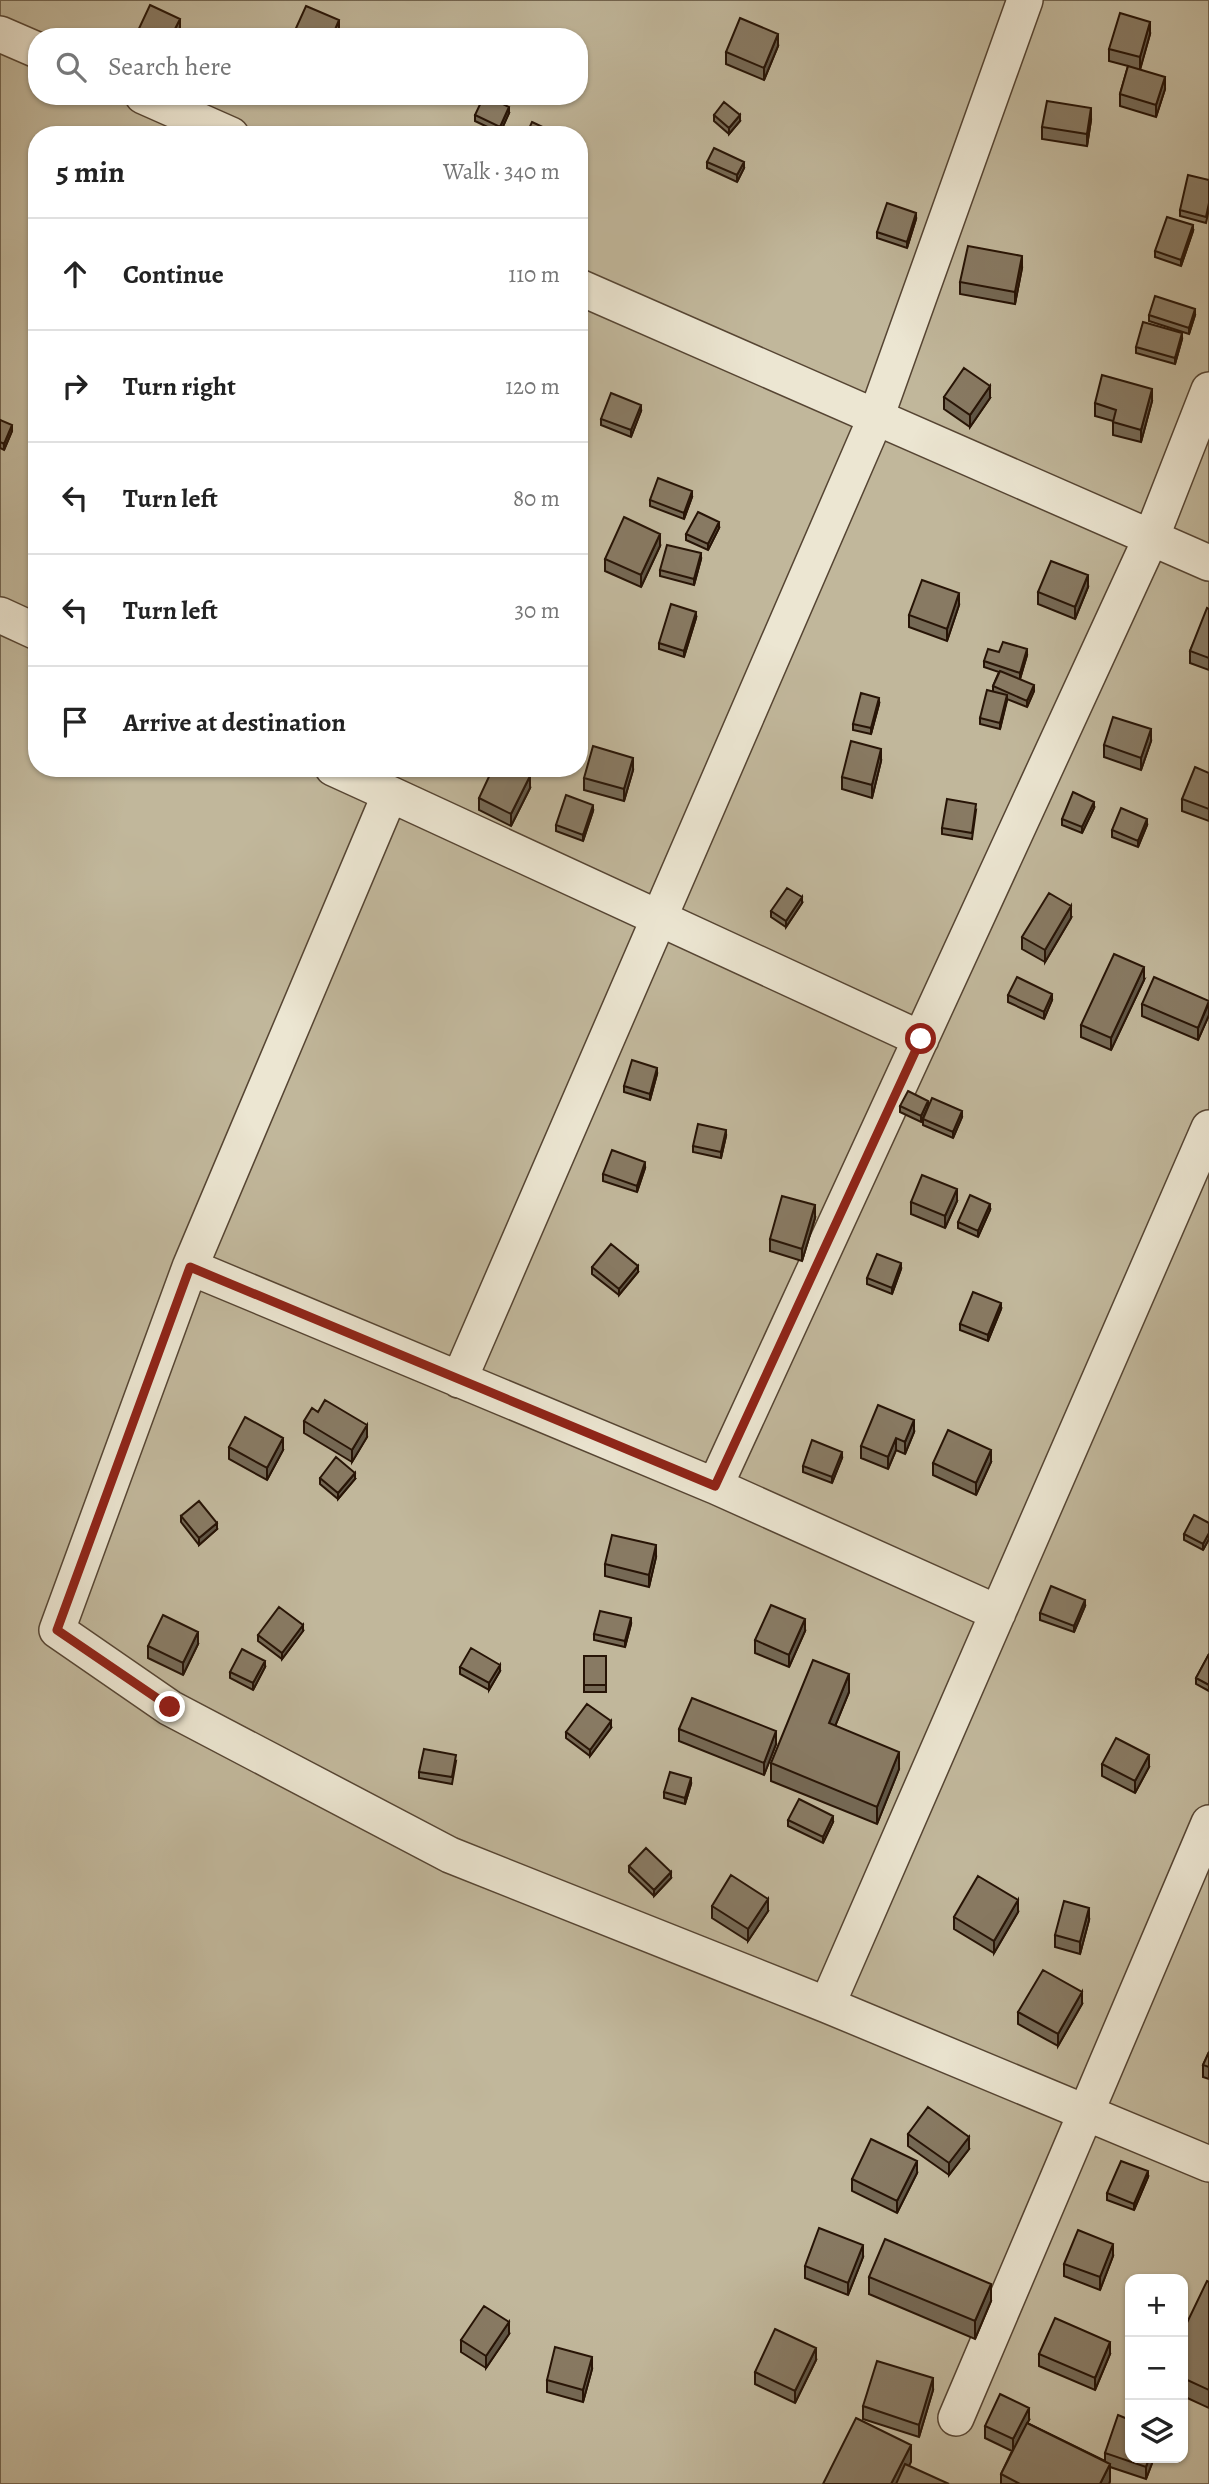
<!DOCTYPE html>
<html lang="en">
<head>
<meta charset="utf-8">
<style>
  :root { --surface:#fff; --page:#f2f2f2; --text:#222; --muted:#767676; --line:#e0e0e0 }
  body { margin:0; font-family:Alegreya,serif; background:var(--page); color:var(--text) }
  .controls { position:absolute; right:21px; bottom:21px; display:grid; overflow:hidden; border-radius:14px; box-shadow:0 2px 5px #0004 }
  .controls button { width:63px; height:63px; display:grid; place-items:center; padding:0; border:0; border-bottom:2px solid var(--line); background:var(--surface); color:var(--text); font:35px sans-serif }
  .stop { position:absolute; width:21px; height:21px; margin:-16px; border:5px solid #8f2418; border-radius:50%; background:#fff }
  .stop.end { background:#8f2418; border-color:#fff; box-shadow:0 2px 7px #0008 }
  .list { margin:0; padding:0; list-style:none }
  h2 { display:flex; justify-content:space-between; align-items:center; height:91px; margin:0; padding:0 28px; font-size:30px }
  h2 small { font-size:23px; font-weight:400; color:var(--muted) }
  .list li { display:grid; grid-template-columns:46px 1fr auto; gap:21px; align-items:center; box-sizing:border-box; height:112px; padding:0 28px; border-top:2px solid var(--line) }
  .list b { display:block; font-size:26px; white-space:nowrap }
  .list em { font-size:23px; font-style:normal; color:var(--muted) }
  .icon { flex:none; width:38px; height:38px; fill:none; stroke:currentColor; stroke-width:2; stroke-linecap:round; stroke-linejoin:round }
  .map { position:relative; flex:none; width:1209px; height:2484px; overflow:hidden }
  .search { position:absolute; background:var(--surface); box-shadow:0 2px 5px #0004; left:28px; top:28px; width:560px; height:77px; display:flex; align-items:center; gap:18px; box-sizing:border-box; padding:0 24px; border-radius:28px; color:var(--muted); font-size:26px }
  .panel { position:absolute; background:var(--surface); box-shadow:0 2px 5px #0004; left:28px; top:126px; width:560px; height:651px; border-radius:28px }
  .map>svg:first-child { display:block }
</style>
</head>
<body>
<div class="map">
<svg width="1209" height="2484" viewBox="0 0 1209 2484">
  <rect width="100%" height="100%" fill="#e1d8b9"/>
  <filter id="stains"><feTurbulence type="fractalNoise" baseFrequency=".00286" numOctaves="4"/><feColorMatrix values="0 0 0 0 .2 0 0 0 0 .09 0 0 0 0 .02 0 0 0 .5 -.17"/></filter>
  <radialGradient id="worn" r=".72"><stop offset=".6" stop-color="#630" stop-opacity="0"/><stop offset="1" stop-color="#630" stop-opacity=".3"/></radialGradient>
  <path fill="#c1b79b" stroke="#746650" stroke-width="2" fill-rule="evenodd" d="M0 0H1209V2484H0ZM37 37H579V96H37ZM37 135H579V768H37ZM1130 2279H1183V2458H1130Z"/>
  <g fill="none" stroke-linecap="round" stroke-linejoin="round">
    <g stroke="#564533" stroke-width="38">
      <path id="minor" d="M0 34 37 50
        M143 96 231 135
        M579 287 1209 563
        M0 615 37 632
        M333 768 390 794
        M190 1267 390 794 921 1039
        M459 1380 876 417 1025 0
        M715 1486 1151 538 1209 390
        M998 1613 715 1486 190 1267 57 1630 170 1708 450 1855 827 2005 1209 2164
        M827 2005 1209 1128
        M956 2418 1209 1823"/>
    </g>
    <use href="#minor" stroke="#ece6d2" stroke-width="35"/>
  </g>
  <path fill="#756955" stroke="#271406" stroke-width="2" d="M1150 34 1140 69 1165 89 1156 117 1120 106V94L1128 66 1109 61V49Z
    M778 46 764 80 726 64V52Z
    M509 113 500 133 475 121V115Z
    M714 115 740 121 729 134 714 121Z
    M1091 120 1087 146 1042 139V127Z
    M707 162 744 168 737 182 707 168Z
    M1209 180V209L1206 223 1180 216V210Z
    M916 219 907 248 877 238V232Z
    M1193 231 1181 266 1155 257V251Z
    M1022 268 1015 304 960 294V282Z
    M1149 315H1195L1189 334 1149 321Z
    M1182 339 1175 364 1136 353V347Z
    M944 397 990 398 970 427 944 409Z
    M1152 401 1141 442 1113 435V421L1095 416V403Z
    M641 411 631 437 601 425V419Z
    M0 420 12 431 4 450 0 448Z
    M692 497 684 519 650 506V500Z
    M719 528 708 550 686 540V534Z
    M660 546 641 587 605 571V559Z
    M701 559 694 585 660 576V570Z
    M1088 587 1075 619 1038 604V592Z
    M959 605 947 641 909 627V615Z
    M1209 609V670L1190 663V651Z
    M696 618 684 657 659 649V643Z
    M999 652 1027 655 1020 679 1034 691 1027 707 1007 699 1000 729 980 724V718L993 691V686L999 672 984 667V661Z
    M879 704 871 734 853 730V724Z
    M1151 741 1141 770 1104 757V745Z
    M881 761 872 798 842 789V777Z
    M633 770 624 801 584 790V778Z
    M1209 773V821L1182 811V799Z
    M530 788 511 826 479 810V798Z
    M1094 808 1082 833 1062 825V819Z
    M976 810 972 839 942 834V828Z
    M593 811 583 841 556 831V825Z
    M1147 825 1138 847 1112 837V830Z
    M802 903 786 927 771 917V911Z
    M1071 918 1045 962 1022 949V937Z
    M1144 980 1111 1050 1081 1037V1025Z
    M1008 995 1052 1000 1044 1019 1008 1002Z
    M1209 1001V1015L1198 1040 1142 1016V1004Z
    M657 1074 650 1100 624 1092V1086Z
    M900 1106 928 1107 962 1117 953 1138 923 1125V1119L928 1108 921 1122 900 1112Z
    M726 1136 721 1158 693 1152V1146Z
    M645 1168 637 1192 603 1181V1174Z
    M957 1201 945 1228 911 1214V1202Z
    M990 1210 978 1237 958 1228V1222Z
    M815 1218 802 1261 770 1251V1239Z
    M592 1267 638 1272 619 1295 592 1274Z
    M901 1269 892 1294 867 1284V1278Z
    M1001 1309 988 1341 960 1330V1324Z
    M318 1412 367 1437 352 1462 304 1433V1421Z
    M914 1432 905 1454 896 1450 888 1469 861 1458V1446Z
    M229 1447 283 1450 267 1480 229 1459Z
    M842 1458 832 1483 803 1472V1466Z
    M991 1462 976 1495 933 1475V1463Z
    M320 1478 355 1479 338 1499 320 1484Z
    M181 1516 217 1529 199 1545 181 1522Z
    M1209 1523V1539L1203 1550 1184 1540V1534Z
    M656 1557 649 1587 605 1576V1564Z
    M1085 1606 1074 1632 1040 1620V1613Z
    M631 1624 625 1647 594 1640V1634Z
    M303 1631 282 1659 258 1641V1635Z
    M805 1631 789 1667 755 1653V1640Z
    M198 1644 183 1675 148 1658V1646Z
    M1209 1654V1691L1196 1684V1678Z
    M584 1656H606V1692H584Z
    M265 1667 253 1690 230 1678V1672Z
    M460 1667 500 1671 489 1690 460 1674Z
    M849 1692 835 1726 899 1769 877 1824 771 1781V1763Z
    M611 1728 590 1756 566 1738V1732Z
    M679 1729 776 1744 764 1775 679 1741Z
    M456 1761 452 1784 419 1778V1772Z
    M1102 1764 1149 1767 1135 1793 1102 1776Z
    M691 1784 685 1804 664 1798V1792Z
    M788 1820 833 1822 823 1843 788 1826Z
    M629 1866 671 1878 654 1896 629 1872Z
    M712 1906 768 1911 748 1941 712 1918Z
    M1018 1912 994 1953 954 1929V1917Z
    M1089 1920 1080 1954 1055 1947V1935Z
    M1082 2004 1058 2046 1018 2024V2012Z
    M1209 2052V2079L1203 2077V2065Z
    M908 2134 969 2149 949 2175 908 2146Z
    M917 2173 897 2213 852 2191V2179Z
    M1148 2177 1134 2210 1107 2200V2193Z
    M1113 2256 1100 2290 1064 2276V2264Z
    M863 2257 848 2295 805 2278V2266Z
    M869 2277 991 2301 975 2339 869 2294Z
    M1209 2282V2408L1183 2396V2331Z
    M509 2334 486 2368 461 2352V2340Z
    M1039 2354H1110L1095 2390 1039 2366Z
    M816 2360 795 2403 755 2384V2372Z
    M592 2369 583 2402 547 2392V2380Z
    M933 2390 919 2437 863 2419V2406Z
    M1029 2420 1027 2423 1105 2461V2453L1130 2458H1154L1146 2479 1110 2467V2481L1109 2484H1001V2474L1012 2451 985 2438V2426Z"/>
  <path fill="#5f5545" stroke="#271406" stroke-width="2" d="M180 19V31L177 37H171Z
    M339 20V32L337 37H332Z
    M1150 22V34L1140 70V57Z
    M778 34V46L764 80V68Z
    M1165 77V89L1156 117V105Z
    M509 107V113L500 133V127Z
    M1091 108V120L1087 146V134Z
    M740 115V121L729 134V128Z
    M744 162V168L737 182V175Z
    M916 213V219L907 248V242Z
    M1193 225V231L1181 266V260Z
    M1022 256V268L1015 304V292Z
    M1195 309V315L1189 334V328Z
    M1182 333V339L1175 364V358Z
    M990 386V398L970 427V415Z
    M1152 389V401L1141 442V430Z
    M641 405V411L631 437V430Z
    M12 425V431L4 450V444Z
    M692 491V497L684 519V513Z
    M719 522V528L708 550V544Z
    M660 534V546L641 587V575Z
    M701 553V559L694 585V579Z
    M1088 575V587L1075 619V607Z
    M959 593V605L947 641V629Z
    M696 612V618L684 657V651Z
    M1027 649V655L1020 679V673Z
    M1034 685V691L1027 707V701Z
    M1007 695V701L1000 729V723Z
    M879 698V704L871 734V728Z
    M1151 729V741L1141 770V758Z
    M881 749V761L872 798V785Z
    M633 758V770L624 801V789Z
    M530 776V788L511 826V814Z
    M1094 802V808L1082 833V827Z
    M593 805V811L583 841V835Z
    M1147 819V825L1138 847V841Z
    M802 897V903L786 927V921Z
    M1071 906V918L1045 962V950Z
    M1144 967V980L1111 1050V1038Z
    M1052 994V1000L1044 1019V1012Z
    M1209 1003V1015L1198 1040V1028Z
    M657 1068V1074L650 1100V1094Z
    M928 1101V1107L921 1122V1116Z
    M962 1111V1117L953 1138V1132Z
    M726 1130V1136L721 1158V1152Z
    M645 1162V1168L637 1192V1186Z
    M957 1189V1201L945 1228V1216Z
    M990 1204V1210L978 1237V1231Z
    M815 1205V1218L802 1261V1249Z
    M901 1263V1269L892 1294V1288Z
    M638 1266V1272L619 1295V1289Z
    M1001 1303V1309L988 1341V1335Z
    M914 1420V1432L905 1454V1442Z
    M367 1425V1437L352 1462V1450Z
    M283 1438V1450L267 1480V1468Z
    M896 1438V1450L888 1469V1457Z
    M991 1450V1462L976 1495V1483Z
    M842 1452V1458L832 1483V1477Z
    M355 1473V1479L338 1499V1493Z
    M217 1523V1529L199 1545V1538Z
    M1209 1533V1539L1203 1550V1544Z
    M656 1545V1557L649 1587V1575Z
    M1085 1600V1606L1074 1632V1626Z
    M631 1618V1624L625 1647V1641Z
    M805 1619V1631L789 1667V1655Z
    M303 1625V1631L282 1659V1653Z
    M198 1632V1644L183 1675V1663Z
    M265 1661V1667L253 1690V1683Z
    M500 1665V1671L489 1690V1683Z
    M849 1674V1692L829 1741V1723Z
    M611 1721V1728L590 1756V1750Z
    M776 1731V1744L764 1775V1763Z
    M899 1752V1769L877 1824V1807Z
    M1149 1755V1767L1135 1793V1781Z
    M691 1778V1784L685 1804V1798Z
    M833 1816V1822L823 1843V1837Z
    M671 1872V1878L654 1896V1890Z
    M768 1899V1911L748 1941V1929Z
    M1018 1900V1912L994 1953V1941Z
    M1089 1908V1920L1080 1954V1942Z
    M1082 1992V2004L1058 2046V2034Z
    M969 2137V2149L949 2175V2163Z
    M917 2161V2173L897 2213V2201Z
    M1148 2171V2177L1134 2210V2204Z
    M1113 2244V2256L1100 2290V2277Z
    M863 2245V2257L848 2295V2283Z
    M991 2284V2301L975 2339V2321Z
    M509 2322V2334L486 2368V2356Z
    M1110 2342V2354L1095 2390V2378Z
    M816 2348V2360L795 2403V2391Z
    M592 2357V2369L583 2402V2390Z
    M933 2378V2390L919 2437V2425Z
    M1029 2408V2420L1013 2451V2439Z
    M911 2445V2462L900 2484H891Z
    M1149 2458H1154L1146 2479V2467Z
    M1110 2464V2481L1109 2484H1100Z"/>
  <path fill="#887a63" stroke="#271406" stroke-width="2" d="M150 5 180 19 171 37H135Z
    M306 6 339 20 332 37H292Z
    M1120 13 1150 22 1140 57 1109 49Z
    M740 18 778 34 764 68 726 52Z
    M1128 66 1165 77 1156 105 1120 94Z
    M484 96H487L509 107 500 127 475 115Z
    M1047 101 1091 108 1087 134 1042 127Z
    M724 102 740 115 729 128 714 115Z
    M532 122 547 129 545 135H526Z
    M714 148 744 162 737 175 707 162Z
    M1188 175 1209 180V203L1206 217 1180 210Z
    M887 203 916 213 907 242 877 232Z
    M1167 217 1193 225 1181 260 1155 251Z
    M968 246 1022 256 1015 292 960 282Z
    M1155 296 1195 309 1189 328 1149 315Z
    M1143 322 1182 333 1175 358 1136 347Z
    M964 368 990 386 970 415 944 397Z
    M1102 375 1152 389 1141 430 1113 422 1116 410 1095 403Z
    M611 393 641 405 631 430 601 419Z
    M0 420 12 425 4 444 0 442Z
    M658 478 692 491 684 513 650 500Z
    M698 512 719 522 708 544 686 534Z
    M624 517 660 534 641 575 605 559Z
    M667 545 701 553 694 579 660 570Z
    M1051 561 1088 575 1075 607 1038 592Z
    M922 580 959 593 947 629 909 615Z
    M671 604 696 612 684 651 659 643Z
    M1207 608 1209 609V658L1190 651Z
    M1003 642 1027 649 1020 673 984 661 988 649 999 652Z
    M1000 671 1034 685 1027 701 993 686Z
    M987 690 1007 695 1000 723 980 718Z
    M861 693 879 698 871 728 853 724Z
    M1113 717 1151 729 1141 758 1104 745Z
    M851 741 881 749 872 785 842 777Z
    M593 746 633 758 624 789 584 778Z
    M1195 767 1209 773V809L1182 799Z
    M493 768H513L530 776 511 814 479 798Z
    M1073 792 1094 802 1082 827 1062 819Z
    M566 795 593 805 583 835 556 825Z
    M947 799 976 804 972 833 942 828Z
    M1121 808 1147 819 1138 841 1112 830Z
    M787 888 802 897 786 921 771 911Z
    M1049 893 1071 906 1045 950 1022 937Z
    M1114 954 1144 967 1111 1038 1081 1025Z
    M1017 977 1052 994 1044 1012 1008 995Z
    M1154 977 1209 1001 1198 1028 1142 1004Z
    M632 1060 657 1068 650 1094 624 1086Z
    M908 1091 928 1101 921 1116 900 1106Z
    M932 1098 962 1111 953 1132 923 1119Z
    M698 1124 726 1130 721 1152 693 1146Z
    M612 1150 645 1162 637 1186 603 1174Z
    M922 1175 957 1189 945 1216 911 1202Z
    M970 1195 990 1204 978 1231 958 1222Z
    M782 1196 815 1205 802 1249 770 1239Z
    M611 1244 638 1266 619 1289 592 1267Z
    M877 1254 901 1263 892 1288 867 1278Z
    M973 1292 1001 1303 988 1335 960 1324Z
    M325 1400 367 1425 352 1450 304 1421 312 1408 318 1412Z
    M878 1405 914 1420 905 1442 896 1438 888 1457 861 1446Z
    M245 1417 283 1438 267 1468 229 1447Z
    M948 1430 991 1450 976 1483 933 1463Z
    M812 1440 842 1452 832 1477 803 1466Z
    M336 1457 355 1473 338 1493 320 1478Z
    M199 1501 217 1523 199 1538 181 1516Z
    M1194 1515 1209 1523V1533L1203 1544 1184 1534Z
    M612 1535 656 1545 649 1575 605 1564Z
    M1051 1586 1085 1600 1074 1626 1040 1613Z
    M771 1605 805 1619 789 1655 755 1640Z
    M279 1607 303 1625 282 1653 258 1635Z
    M600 1611 631 1618 625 1641 594 1634Z
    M163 1615 198 1632 183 1663 148 1646Z
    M471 1648 500 1665 489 1683 460 1667Z
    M242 1649 265 1661 253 1683 230 1672Z
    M1209 1654V1685L1196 1678Z
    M584 1656H606V1685H584Z
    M813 1660 849 1674 829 1723 899 1752 877 1807 771 1763Z
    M692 1698 776 1731 764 1763 679 1729Z
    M587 1704 611 1721 590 1750 566 1732Z
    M1116 1738 1149 1755 1135 1781 1102 1764Z
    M424 1749 456 1755 452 1777 419 1772Z
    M670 1772 691 1778 685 1798 664 1792Z
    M799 1799 833 1816 823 1837 788 1820Z
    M646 1848 671 1872 654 1890 629 1866Z
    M731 1875 768 1899 748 1929 712 1906Z
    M978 1876 1018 1900 994 1941 954 1917Z
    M1064 1901 1089 1908 1080 1942 1055 1935Z
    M1043 1970 1082 1992 1058 2034 1018 2012Z
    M1209 2052V2067L1203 2065Z
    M928 2107 969 2137 949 2163 908 2134Z
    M871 2139 917 2161 897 2201 852 2179Z
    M1121 2161 1148 2171 1134 2204 1107 2193Z
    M819 2228 863 2245 848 2283 805 2266Z
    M1078 2230 1113 2244 1100 2277 1064 2264Z
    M885 2239 991 2284 975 2321 869 2277Z
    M1207 2281 1209 2282V2390L1183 2378V2331Z
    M484 2306 509 2322 486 2356 461 2340Z
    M1055 2318 1110 2342 1095 2378 1039 2354Z
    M775 2329 816 2348 795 2391 755 2372Z
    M555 2347 592 2357 583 2390 547 2380Z
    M877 2361 933 2378 919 2425 863 2406Z
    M1000 2394 1029 2408 1013 2439 985 2426Z
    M1118 2415 1130 2420V2458H1149L1146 2467 1105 2453Z
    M856 2418 911 2445 891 2484H823Z
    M1027 2423 1110 2464 1100 2484H1020L1001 2474Z
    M905 2464 949 2484H896Z"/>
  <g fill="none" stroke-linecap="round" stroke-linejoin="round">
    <path stroke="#8f2418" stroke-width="9" d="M170 1707 57 1630 190 1267 715 1486 921 1039"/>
  </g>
  <rect width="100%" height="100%" filter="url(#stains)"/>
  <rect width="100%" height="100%" fill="url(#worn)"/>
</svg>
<div class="controls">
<button>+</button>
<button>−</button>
<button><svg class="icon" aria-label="layers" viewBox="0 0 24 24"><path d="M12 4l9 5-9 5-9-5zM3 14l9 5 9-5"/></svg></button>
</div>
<div class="stop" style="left:921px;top:1039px"></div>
<div class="stop end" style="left:170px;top:1707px"></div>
<div class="search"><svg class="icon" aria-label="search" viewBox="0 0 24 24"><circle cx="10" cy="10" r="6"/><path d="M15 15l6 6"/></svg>Search here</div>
<section class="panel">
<h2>5 min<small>Walk · 340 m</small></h2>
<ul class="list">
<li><svg class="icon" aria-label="ahead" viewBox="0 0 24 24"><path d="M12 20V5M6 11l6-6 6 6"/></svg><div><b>Continue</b></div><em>110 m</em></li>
<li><svg class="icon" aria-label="right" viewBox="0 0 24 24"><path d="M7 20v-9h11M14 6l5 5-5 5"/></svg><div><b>Turn right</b></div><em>120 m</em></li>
<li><svg class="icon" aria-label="left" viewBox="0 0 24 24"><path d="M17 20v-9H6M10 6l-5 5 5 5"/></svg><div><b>Turn left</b></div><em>80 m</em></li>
<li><svg class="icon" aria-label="left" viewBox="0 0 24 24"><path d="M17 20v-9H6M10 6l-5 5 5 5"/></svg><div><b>Turn left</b></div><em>30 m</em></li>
<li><svg class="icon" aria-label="arrive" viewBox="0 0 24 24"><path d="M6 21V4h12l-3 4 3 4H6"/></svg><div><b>Arrive at destination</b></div></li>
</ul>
</section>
</div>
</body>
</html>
